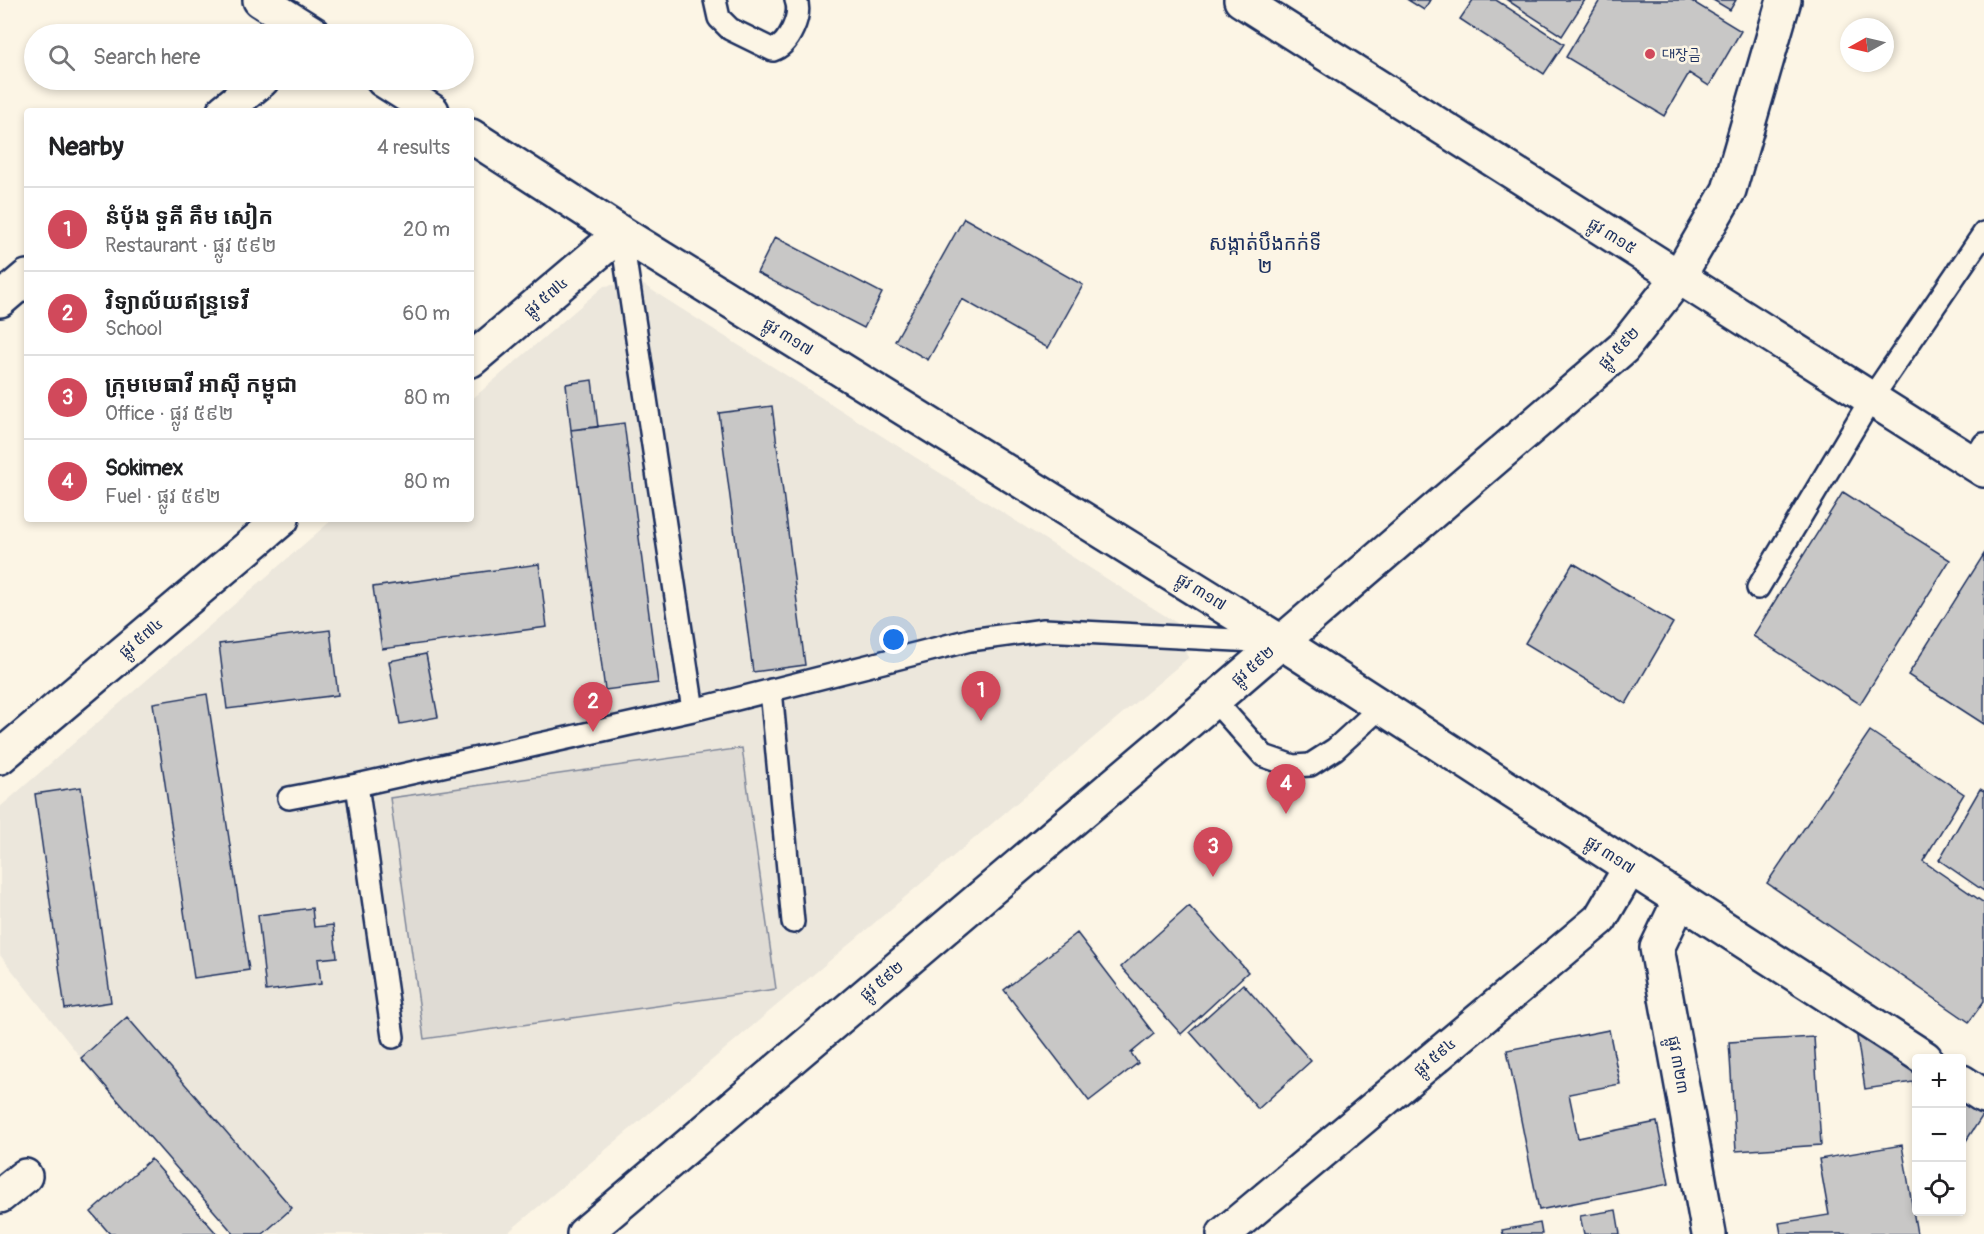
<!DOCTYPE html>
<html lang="en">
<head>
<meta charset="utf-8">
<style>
  :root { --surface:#fff; --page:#f2f2f2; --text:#202124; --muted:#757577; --line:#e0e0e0; --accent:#d1495b }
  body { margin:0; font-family:Pangolin,"Poor Story","Noto Sans Khmer",sans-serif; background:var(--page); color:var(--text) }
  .controls { position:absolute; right:18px; bottom:18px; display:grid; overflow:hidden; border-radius:6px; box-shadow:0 3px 9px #0003 }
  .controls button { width:54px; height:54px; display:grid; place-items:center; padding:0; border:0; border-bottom:2px solid var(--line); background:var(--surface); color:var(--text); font:30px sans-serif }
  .compass { position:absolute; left:1840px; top:18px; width:54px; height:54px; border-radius:50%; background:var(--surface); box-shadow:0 3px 9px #0003; rotate:262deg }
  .you { position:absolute; left:894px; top:640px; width:21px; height:21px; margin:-15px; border:4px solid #fff; border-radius:50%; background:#1a73e8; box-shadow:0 0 0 9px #1a73e833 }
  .badge { display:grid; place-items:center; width:39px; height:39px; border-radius:50%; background:var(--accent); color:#fff; font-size:20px; font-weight:700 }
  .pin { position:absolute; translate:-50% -50px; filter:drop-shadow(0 2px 3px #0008) }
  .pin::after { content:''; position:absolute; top:32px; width:21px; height:18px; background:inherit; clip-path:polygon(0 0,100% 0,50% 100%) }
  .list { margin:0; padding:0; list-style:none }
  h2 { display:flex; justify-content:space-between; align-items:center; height:78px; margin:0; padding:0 24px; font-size:26px }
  h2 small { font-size:20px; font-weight:400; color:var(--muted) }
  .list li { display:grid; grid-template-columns:39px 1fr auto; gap:18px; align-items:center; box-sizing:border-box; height:84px; padding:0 24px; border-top:2px solid var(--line) }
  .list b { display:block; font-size:22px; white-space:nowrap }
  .list p { margin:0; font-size:20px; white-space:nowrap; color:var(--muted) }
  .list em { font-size:20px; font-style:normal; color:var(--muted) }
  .icon { flex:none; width:33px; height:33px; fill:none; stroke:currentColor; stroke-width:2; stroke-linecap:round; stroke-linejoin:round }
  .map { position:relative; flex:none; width:1984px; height:1234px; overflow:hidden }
  .search { position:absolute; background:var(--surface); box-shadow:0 3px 9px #0003; left:24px; top:24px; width:450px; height:66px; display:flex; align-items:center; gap:15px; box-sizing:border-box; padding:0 21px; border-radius:33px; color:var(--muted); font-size:22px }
  .panel { position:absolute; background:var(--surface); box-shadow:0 3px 9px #0003; left:24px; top:108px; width:450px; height:414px; border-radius:6px }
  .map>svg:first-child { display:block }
</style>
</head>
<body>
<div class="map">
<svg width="1984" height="1234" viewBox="0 0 1984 1234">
  <rect width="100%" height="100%" fill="#fcf5e5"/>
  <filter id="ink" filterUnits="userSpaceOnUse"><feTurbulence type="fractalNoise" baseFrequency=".0167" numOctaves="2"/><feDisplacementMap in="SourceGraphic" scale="12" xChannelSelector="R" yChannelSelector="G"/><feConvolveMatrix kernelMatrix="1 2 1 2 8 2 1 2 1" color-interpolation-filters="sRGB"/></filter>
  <g filter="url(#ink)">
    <path fill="#ece7dc" d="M639 282 1183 627 1188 658 506 1234H234L81 1058 0 955V807L333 519H471V400L604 286Z"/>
    <path fill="#dfdbd4" stroke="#7d8599" stroke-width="1.5" d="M742 748 776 989 424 1039 390 798Z"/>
    <path fill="#c8c7c6" stroke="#1b2f5e" stroke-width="1.5" d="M1408 0H1430L1424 10Z
      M1473 0H1496L1564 44 1544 74 1460 19Z
      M1507 0H1585L1562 36Z
      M1600 0H1690L1741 31 1709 86 1689 73 1664 116 1566 57Z
      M1713 0H1736L1730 10Z
      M964 218 1083 285 1048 348 962 299 928 360 895 341Z
      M775 237 882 293 864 328 757 273Z
      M592 380 598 427 571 430 566 384Z
      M772 406 805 665 753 672 719 413Z
      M624 423 658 683 605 690 571 430Z
      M1843 492 1950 560 1860 704 1753 636Z
      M1984 554V724L1908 675Z
      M1573 563 1673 623 1626 704 1525 643Z
      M539 564 547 627 382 649 373 587Z
      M330 630 338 695 227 709 219 644Z
      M426 654 438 717 400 724 389 661Z
      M207 694 249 970 194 978 153 703Z
      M1870 731 1964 794 1923 861 1984 903V1001L1969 1022 1767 883Z
      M81 787 111 1002 65 1009 35 794Z
      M1980 789 1984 791V891L1939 860Z
      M1189 906 1248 972 1181 1034 1121 967Z
      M312 908 314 927 333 925 337 957 318 959 321 984 266 991 258 915Z
      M1077 933 1154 1034 1131 1053 1138 1063 1089 1101 1004 990Z
      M1243 984 1311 1061 1258 1109 1190 1032Z
      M127 1017 292 1208 263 1234H234L81 1058Z
      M1609 1030 1620 1084 1569 1094 1578 1138 1657 1122 1669 1184 1539 1210 1507 1050Z
      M1856 1030 1916 1071V1104L1913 1082 1865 1089Z
      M1814 1037 1821 1145 1736 1151 1729 1042Z
      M1962 1101 1983 1115 1962 1147Z
      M1902 1145 1917 1234H1781L1779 1223 1829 1215 1819 1159Z
      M151 1159 217 1234H110L91 1212Z
      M1616 1210 1620 1234H1584L1580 1216Z
      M1540 1223 1542 1234H1503L1502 1230Z"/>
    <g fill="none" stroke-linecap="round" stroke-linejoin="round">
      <g stroke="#1b2f5e" stroke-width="26">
        <path id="service" d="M715 0 719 18 730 29 773 50C789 45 802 15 796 0
          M621 233 693 710
          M1972 463 1984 444
          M1758 588 1871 399 1984 233
          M771 690 793 922
          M1214 700 1264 756 1293 766 1310 765 1335 749 1381 707
          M357 785 393 1037
          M289 798 357 785 693 710 970 640 1044 630 1274 642"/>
      </g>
      <g stroke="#1b2f5e" stroke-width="38">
        <path id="minor" d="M260 0 314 34
          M383 80 432 111
          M224 111 262 80
          M471 136 621 233 1281 642 1925 1058
          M0 300 27 277
          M471 360 621 233
          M0 757 282 519
          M1680 900 1657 948 1709 1234
          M1962 1082 1984 1096
          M0 1196 25 1176
          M1224 1234 1600 919 1630 868"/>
      </g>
      <g stroke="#1b2f5e" stroke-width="38">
        <path id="tertiary" d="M1241 0 1984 470
          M584 1234 1214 700 1623 348 1678 278 1729 190 1784 0"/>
      </g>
      <use href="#service" stroke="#fcf5e5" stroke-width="21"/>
      <use href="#minor" stroke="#fcf5e5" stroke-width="33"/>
      <use href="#tertiary" stroke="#fcf5e5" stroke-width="33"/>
    </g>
  </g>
  <circle fill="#d1495b" stroke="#fcf5e5" stroke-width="2" cx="1650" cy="54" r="6"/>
  <g text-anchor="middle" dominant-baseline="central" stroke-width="5" stroke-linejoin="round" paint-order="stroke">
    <g font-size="16" fill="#1b2f5e" stroke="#fcf5e5" text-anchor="start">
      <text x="1662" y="54">대장금</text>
    </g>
    <g font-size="16" fill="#1b2f5e" stroke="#fcf5e5">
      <text transform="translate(1612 236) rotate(32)">ផ្លូវ ៣១៥</text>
      <text transform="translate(546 297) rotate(-40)">ផ្លូវ ៥៧៤</text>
      <text transform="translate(788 337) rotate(32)">ផ្លូវ ៣១៧</text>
      <text transform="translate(1619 348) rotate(-46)">ផ្លូវ ៥៩២</text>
      <text transform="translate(1201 592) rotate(32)">ផ្លូវ ៣១៧</text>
      <text transform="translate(141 638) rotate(-40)">ផ្លូវ ៥៧៤</text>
      <text transform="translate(1253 666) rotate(-41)">ផ្លូវ ៥៩២</text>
      <text transform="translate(1610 855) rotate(33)">ផ្លូវ ៣១៧</text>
      <text transform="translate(882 981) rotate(-40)">ផ្លូវ ៥៩២</text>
      <text transform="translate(1435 1057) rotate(-40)">ផ្លូវ ៥៩៤</text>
      <text transform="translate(1678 1065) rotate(80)">ផ្លូវ ៣២៣</text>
    </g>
    <g font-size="20" fill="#1b2f5e" stroke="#fcf5e5">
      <text x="1265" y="243">សង្កាត់បឹងកក់ទី<tspan x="1265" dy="23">២</tspan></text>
    </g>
  </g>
</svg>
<div class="controls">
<button>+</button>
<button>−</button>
<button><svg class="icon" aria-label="locate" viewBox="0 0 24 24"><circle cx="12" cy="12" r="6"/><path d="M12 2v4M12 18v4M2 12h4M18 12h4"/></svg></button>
</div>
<svg class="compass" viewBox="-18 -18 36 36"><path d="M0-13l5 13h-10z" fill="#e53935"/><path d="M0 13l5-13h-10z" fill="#757577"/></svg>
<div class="you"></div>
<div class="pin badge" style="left:981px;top:721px">1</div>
<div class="pin badge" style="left:593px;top:732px">2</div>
<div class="pin badge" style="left:1213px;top:877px">3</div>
<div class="pin badge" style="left:1286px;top:814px">4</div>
<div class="search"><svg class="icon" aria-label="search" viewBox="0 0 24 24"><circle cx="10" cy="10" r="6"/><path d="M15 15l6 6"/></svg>Search here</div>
<section class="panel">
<h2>Nearby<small>4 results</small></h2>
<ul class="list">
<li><span class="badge">1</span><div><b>នំប៉័ង ទួគី គឹម សៀក</b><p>Restaurant · ផ្លូវ ៥៩២</p></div><em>20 m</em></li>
<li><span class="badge">2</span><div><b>វិទ្យាល័យឥន្រ្ទទេវី</b><p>School</p></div><em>60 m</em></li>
<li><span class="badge">3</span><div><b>ក្រុមមេធាវី អាស៊ី កម្ពុជា</b><p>Office · ផ្លូវ ៥៩២</p></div><em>80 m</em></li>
<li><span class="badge">4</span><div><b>Sokimex</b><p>Fuel · ផ្លូវ ៥៩២</p></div><em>80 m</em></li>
</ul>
</section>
</div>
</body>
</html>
